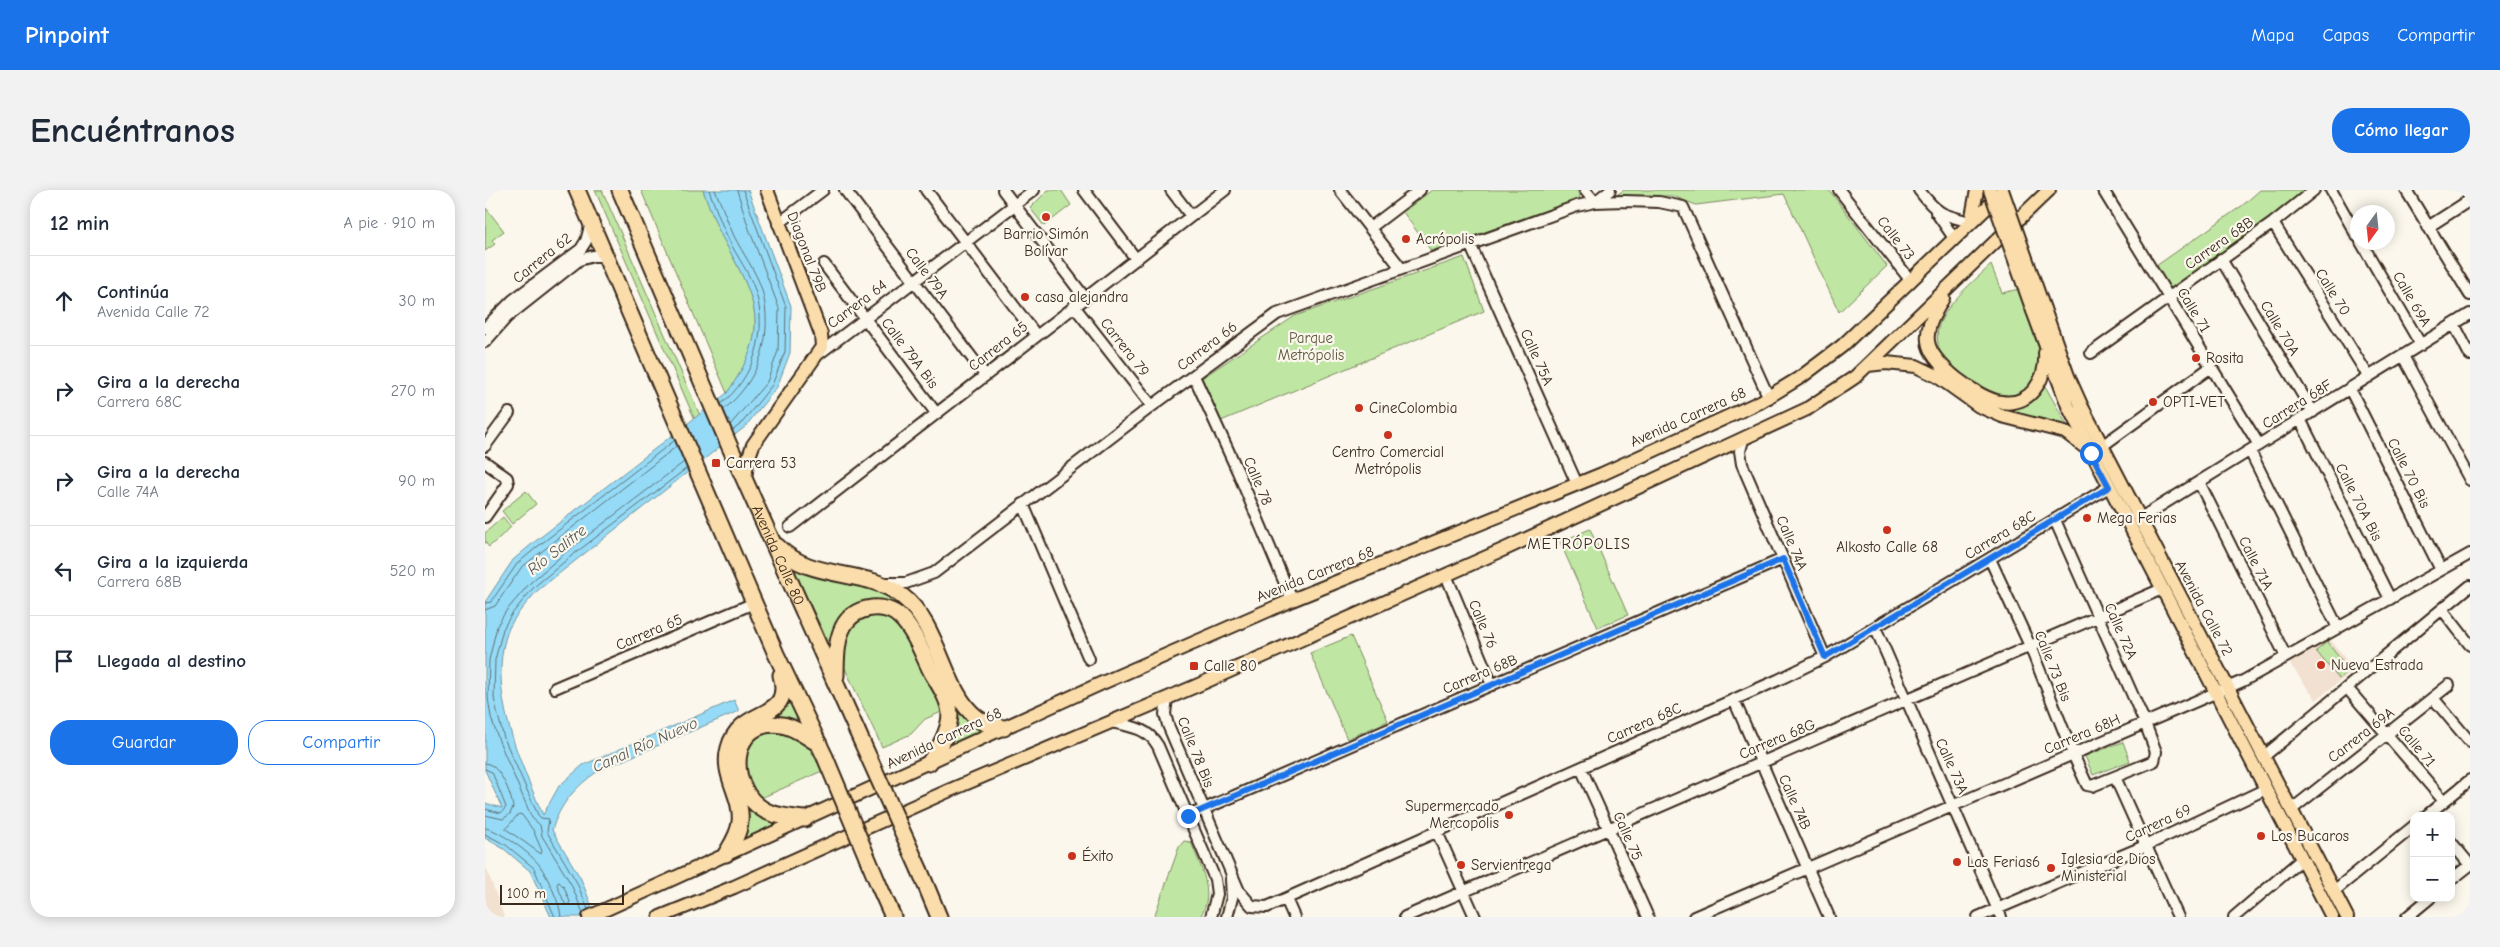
<!DOCTYPE html>
<html lang="es">
<head>
<meta charset="utf-8">
<style>
  :root { --surface:#fff; --page:#f2f2f3; --text:#1f2937; --muted:#747a83; --line:#e0e1e3; --accent:#1a73e8 }
  body { margin:0; font-family:"Comic Neue",sans-serif; background:var(--page); color:var(--text) }
  .controls { position:absolute; right:15px; bottom:15px; display:grid; overflow:hidden; border-radius:10px; box-shadow:0 2px 12px #0003 }
  .controls button { width:45px; height:45px; display:grid; place-items:center; padding:0; border:0; border-bottom:1px solid var(--line); background:var(--surface); color:var(--text); font:25px sans-serif }
  .compass { position:absolute; left:1865px; top:15px; width:45px; height:45px; border-radius:50%; background:var(--surface); box-shadow:0 2px 12px #0003; rotate:195deg }
  .scale { position:absolute; left:15px; bottom:12px; width:124px; box-sizing:border-box; padding-left:5px; border:2px solid #3b2a1e; border-top:0; font-size:14px; line-height:18px; white-space:nowrap; color:#3b2a1e; -webkit-text-stroke:4px #fbf7ec; paint-order:stroke }
  .stop { position:absolute; width:15px; height:15px; margin:-11px; border:4px solid #1a73e8; border-radius:50%; background:#fff }
  .stop.end { background:#1a73e8; border-color:#fff; box-shadow:0 1px 5px #0008 }
  .list { margin:0; padding:0; list-style:none }
  h2 { display:flex; justify-content:space-between; align-items:center; height:65px; margin:0; padding:0 20px; font-size:21px }
  h2 small { font-size:16px; font-weight:400; color:var(--muted) }
  .list li { display:grid; grid-template-columns:32px 1fr auto; gap:15px; align-items:center; box-sizing:border-box; height:90px; padding:0 20px; border-top:1px solid var(--line) }
  .list b { display:block; font-size:19px; white-space:nowrap }
  .list p { margin:0; font-size:16px; white-space:nowrap; color:var(--muted) }
  .list em { font-size:16px; font-style:normal; color:var(--muted) }
  .actions { display:flex; gap:10px; padding:15px 20px }
  .actions a { flex:1; padding:11px 0; border:1px solid var(--accent); border-radius:20px; text-align:center; font-size:18px; color:var(--accent) }
  .actions .main { background:var(--accent); color:#fff }
  .icon { flex:none; width:28px; height:28px; fill:none; stroke:currentColor; stroke-width:2; stroke-linecap:round; stroke-linejoin:round }
  .map { position:relative; flex:none; width:1985px; height:727px; overflow:hidden; border-radius:20px }
  header { display:flex; align-items:center; gap:30px; box-sizing:border-box; height:70px; padding:0 25px; background:var(--accent); color:#fff }
  header strong { font-size:24px }
  nav { display:flex; gap:28px; margin-inline-start:auto; font-size:18px }
  .intro { display:flex; align-items:center; justify-content:space-between; box-sizing:border-box; height:120px; padding:0 30px }
  h1 { margin:0; font-size:35px }
  .button { padding:12px 22px; border-radius:20px; background:var(--accent); color:#fff; font-size:18px; font-weight:700 }
  main { display:flex; gap:30px; padding:0 30px }
  aside { flex:1; background:var(--surface); border-radius:20px; box-shadow:0 2px 12px #0003 }
  .map>svg:first-child { display:block }
</style>
</head>
<body>
<header>
<strong>Pinpoint</strong>
<nav><a>Mapa</a><a>Capas</a><a>Compartir</a></nav>
</header>
<div class="intro"><h1>Encuéntranos</h1><a class="button">Cómo llegar</a></div>
<main>
<aside>
<h2>12 min<small>A pie · 910 m</small></h2>
<ul class="list">
<li><svg class="icon" aria-label="ahead" viewBox="0 0 24 24"><path d="M12 20V5M6 11l6-6 6 6"/></svg><div><b>Continúa</b><p>Avenida Calle 72</p></div><em>30 m</em></li>
<li><svg class="icon" aria-label="right" viewBox="0 0 24 24"><path d="M7 20v-9h11M14 6l5 5-5 5"/></svg><div><b>Gira a la derecha</b><p>Carrera 68C</p></div><em>270 m</em></li>
<li><svg class="icon" aria-label="right" viewBox="0 0 24 24"><path d="M7 20v-9h11M14 6l5 5-5 5"/></svg><div><b>Gira a la derecha</b><p>Calle 74A</p></div><em>90 m</em></li>
<li><svg class="icon" aria-label="left" viewBox="0 0 24 24"><path d="M17 20v-9H6M10 6l-5 5 5 5"/></svg><div><b>Gira a la izquierda</b><p>Carrera 68B</p></div><em>520 m</em></li>
<li><svg class="icon" aria-label="arrive" viewBox="0 0 24 24"><path d="M6 21V4h12l-3 4 3 4H6"/></svg><div><b>Llegada al destino</b></div></li>
</ul>
<div class="actions"><a class="main">Guardar</a><a>Compartir</a></div>
</aside>
<div class="map">
<svg width="1985" height="727" viewBox="0 0 1985 727">
  <rect width="100%" height="100%" fill="#fbf7ec"/>
  <filter id="ink" filterUnits="userSpaceOnUse"><feTurbulence type="fractalNoise" baseFrequency=".02" numOctaves="2"/><feDisplacementMap in="SourceGraphic" scale="10" xChannelSelector="R" yChannelSelector="G"/><feConvolveMatrix kernelMatrix="1 2 1 2 8 2 1 2 1" color-interpolation-filters="sRGB"/></filter>
  <g filter="url(#ink)">
    <path fill="#f2e0d0" d="M1844 448 1869 480 1831 510 1803 471Z
      M0 675 5 688 19 727H0Z"/>
    <path fill="#bfe7a3" stroke="#7d8860" d="M110 0H117L220 237 214 239Z
      M156 0H218C225 18 231 37 241 54 274 115 285 141 242 203Z
      M563 0H576L586 15 559 36 545 18Z
      M947 0H1092L1095 8 946 61 918 22Z
      M1139 0H1344L1402 76 1354 122 1299 4 1211 15 1188 6H1130Z
      M1775 0H1824L1786 31 1686 100 1671 76 1758 15Z
      M1 18 19 41 7 50 10 54 0 61Z
      M979 67 999 121 736 231 717 188 810 126Z
      M1506 75 1517 103 1534 99C1540 117 1554 145 1555 164 1557 187 1541 211 1515 207 1502 205 1464 176 1457 165 1452 157 1451 143 1454 135 1463 112 1489 91 1506 75Z
      M1560 196 1582 235 1546 228 1503 214 1552 205Z
      M41 301 51 314 27 334 17 321Z
      M18 327 26 337 4 357 0 352V343Z
      M1105 339 1143 425 1113 438 1075 352Z
      M306 376 317 382 364 391 402 404 426 420 478 526 501 542 455 563 469 530 427 435 382 412 346 457Z
      M393 422 416 435 459 521 440 529 426 544 397 557 356 470 366 431Z
      M866 446 903 531 862 549 825 463Z
      M1842 452 1864 480 1854 489 1831 461Z
      M304 503 320 542 281 529Z
      M278 542C319 543 318 546 337 581L276 608 266 601 259 585 261 558 267 547Z
      M1638 552 1645 571 1608 585 1600 566Z
      M256 602 298 633 250 655Z
      M699 651 706 652C715 676 731 703 715 727H669L694 657Z"/>
    <path fill="#95dbf7" stroke="#7194a0" d="M218 0H263L306 116 305 163 292 197 260 237 52 401C42 413 31 424 24 438 0 497 35 571 58 625L74 596 98 575 249 510 254 521 113 581C90 597 75 614 67 640L96 689 111 727H66L45 681 19 659 0 648V613L17 618 0 580V412L28 370 48 353 242 203C285 141 274 115 241 54 231 37 225 18 218 0Z"/>
    <g fill="none" stroke-linecap="round" stroke-linejoin="round">
      <path stroke="#5f7175" stroke-width="1" d="M224 0C230 16 236 34 244 50 252 67 264 82 270 100 284 141 269 188 236 214
        M230 0C237 15 242 31 249 46 258 64 271 81 277 100 289 145 275 191 238 220
        M245 235 282 192 293 161 294 118 263 36 252 0
        M247 241 257 233 287 195 300 162 301 117 258 0
        M0 413 6 412 32 374 52 357 190 250
        M0 420 10 416 36 378 56 362 192 256
        M0 573C15 574 26 604 28 617L25 624 18 629 0 625
        M0 579 7 582 21 617 16 623 0 619
        M34 624 37 625 48 640 57 661 56 664 21 639Z
        M0 638C13 639 48 665 55 676 62 686 76 715 76 727
        M0 644 21 655 49 678 70 727
        M74 692 79 697 85 712 83 715 80 714 72 695Z
        M103 719 91 691 62 642 64 629 56 628 53 625 19 548 13 526 9 508 10 470 18 439 26 425 49 397 85 367 202 278
        M98 723 86 694 57 646 55 635 47 628 14 551 6 527 3 508 4 470 12 436 21 421 45 393 81 362 199 272"/>
      <g stroke="#3b2a1e" stroke-width="14">
        <path id="minor" d="M360 0 500 185
          M441 0 551 145
          M518 0 600 108
          M599 0 651 69
          M686 0 706 26
          M855 0 916 78
          M1100 0 1110 12 1125 0
          M1354 0 1426 91
          M1434 0C1452 24 1457 25 1486 32
          M1618 0 1774 255
          M1846 0 1872 46
          M1921 0 1985 105
          M1451 22 1469 48
          M1788 33 1884 187
          M293 34 338 0
          M1943 37 1985 10
          M885 38 935 0
          M1876 52 1936 155
          M985 54 1092 294
          M1736 69 1828 222
          M339 74 451 223
          M589 116 667 216
          M1969 134 1985 165
          M0 138 28 110 96 59 101 51 106 33
          M0 152 22 127 94 70 108 66H121
          M335 163 549 0
          M1606 163 1788 33 1829 0
          M1918 166 1985 290
          M709 186 753 282 807 410
          M1865 199 1956 380
          M1815 229 1905 409
          M1258 250 1255 261 1257 274 1340 467
          M0 256 24 223
          M1617 256 1726 177
          M1765 261 1853 438
          M0 272 22 288 23 294 0 327
          M1714 292 1801 467
          M538 314 604 469
          M1654 329 1985 124
          M305 337 740 0
          M1505 369 1545 456 1588 564 1602 595 1607 596 1669 571 1671 562 1660 533 1570 330
          M961 385 1007 495
          M399 393H421L449 383 667 216 792 124 1092 16 1110 12 1139 11 1174 12 1198 17 1284 208
          M1957 419 1985 455
          M1390 437 1516 727
          M70 498 269 413
          M1862 498 1959 611
          M682 508 680 524 683 535 754 701 767 716 782 717 1293 490 1340 467 1624 297
          M1948 508 1985 552
          M1249 510 1344 727
          M626 532C645 536 663 538 673 556L730 689 732 704 726 727
          M1778 567 1985 396
          M1096 578 1163 727
          M1630 587 1693 727
          M1806 620 1964 495
          M703 626 1298 369
          M1941 626 1985 590
          M952 642 990 727
          M1966 652 1985 675
          M1966 690 1985 675
          M1849 701 1929 636
          M801 709 809 727
          M742 727 747 708 746 689
          M920 727 1677 399
          M1209 727 1758 491 1985 364
          M1493 727 1662 655 1781 599
          M1749 727 1817 669
          M1922 727 1945 708"/>
      </g>
      <g stroke="#3b2a1e" stroke-width="16">
        <path id="major" d="M1486 32 1492 0
          M1458 108C1451 122 1441 135 1443 151 1445 174 1494 209 1516 212 1545 217 1562 189 1560 163
          M1559 119 1583 186 1597 217 1862 727
          M1548 121 1583 216 1847 727
          M1383 175 1401 173 1431 176 1452 186 1494 216 1517 226 1580 242 1601 258
          M260 290 262 272 268 255 337 157 336 144 282 0
          M104 727 615 494 807 410 1117 284 1275 212 1316 187 1357 156 1515 5
          M175 727 249 697 463 601 711 496 1022 358 1322 219 1370 187 1564 0"/>
      </g>
      <g stroke="#3b2a1e" stroke-width="19">
        <g id="highway">
          <path d="M92 0 291 464 340 567"/>
          <path id="s1" d="M135 0 244 255 372 541"/>
          <path d="M292 356C326 392 380 377 417 406 455 435 458 501 491 527 499 534 508 536 519 538"/>
          <path d="M351 486C351 458 351 422 387 418 397 417 408 420 415 427 430 441 438 466 447 483 454 495 465 511 465 525 464 543 454 559 444 573"/>
          <path d="M320 629C306 627 291 627 279 620 241 598 243 527 297 535 310 537 322 547 334 554"/>
          <path d="M241 664C247 654 254 644 255 632 258 606 236 585 244 558 255 515 309 533 296 485"/>
          <path d="M435 681 454 727"/>
          <path d="M395 698 408 727"/>
        </g>
      </g>
      <use href="#minor" stroke="#fbf7ec" stroke-width="10"/>
      <use href="#major" stroke="#faddab" stroke-width="12"/>
      <use href="#highway" stroke="#faddab" stroke-width="15"/>
      <g stroke="#3b2a1e" stroke-width="16" stroke-linecap="butt">
        <path id="major-bridge" d="M1505 0 1548 121
          M1517 0 1559 119"/>
      </g>
      <g stroke="#3b2a1e" stroke-width="19" stroke-linecap="butt">
        <path id="highway-bridge" d="M372 541 435 681
          M340 567 395 698"/>
      </g>
      <use href="#major-bridge" stroke="#faddab" stroke-width="12"/>
      <use href="#highway-bridge" stroke="#faddab" stroke-width="15"/>
    </g>
  </g>
  <g fill="none" stroke-linecap="round" stroke-linejoin="round" filter="url(#ink)">
    <path stroke="#1a73e8" stroke-width="6" d="M703 626 1298 369 1340 467 1624 297 1606 263"/>
  </g>
  <g fill="#c8321e" stroke="#fbf7ec" stroke-width="2">
    <circle cx="561" cy="27" r="5"/>
    <circle cx="921" cy="49" r="5"/>
    <circle cx="540" cy="107" r="5"/>
    <circle cx="1711" cy="168" r="5"/>
    <circle cx="1668" cy="212" r="5"/>
    <circle cx="874" cy="218" r="5"/>
    <circle cx="903" cy="245" r="5"/>
    <rect x="226" y="268" width="10" height="10" rx="2.5"/>
    <circle cx="1602" cy="328" r="5"/>
    <circle cx="1402" cy="340" r="5"/>
    <circle cx="1836" cy="475" r="5"/>
    <rect x="704" y="471" width="10" height="10" rx="2.5"/>
    <circle cx="1024" cy="625" r="5"/>
    <circle cx="1776" cy="646" r="5"/>
    <circle cx="587" cy="666" r="5"/>
    <circle cx="1472" cy="672" r="5"/>
    <circle cx="976" cy="675" r="5"/>
    <circle cx="1566" cy="678" r="5"/>
  </g>
  <g text-anchor="middle" dominant-baseline="central" stroke-width="4.5" stroke-linejoin="round" paint-order="stroke">
    <g font-size="15" fill="#3b2a1e" stroke="#fbf7ec" text-anchor="start">
      <text x="561" y="44" text-anchor="middle">Barrio Simón<tspan x="561" dy="17">Bolívar</tspan></text>
      <text x="931" y="49">Acrópolis</text>
      <text x="550" y="107">casa alejandra</text>
      <text x="1721" y="168">Rosita</text>
      <text x="1678" y="212">OPTI-VET</text>
      <text x="884" y="218">CineColombia</text>
      <text x="903" y="262" text-anchor="middle">Centro Comercial<tspan x="903" dy="17">Metrópolis</tspan></text>
      <text x="241" y="273">Carrera 53</text>
      <text x="1612" y="328">Mega Ferias</text>
      <text x="1402" y="357" text-anchor="middle">Alkosto Calle 68</text>
      <text x="1846" y="475">Nueva Estrada</text>
      <text x="719" y="476">Calle 80</text>
      <text x="1014" y="616" text-anchor="end">Supermercado<tspan x="1014" dy="17">Mercopolis</tspan></text>
      <text x="1786" y="646">Los Bucaros</text>
      <text x="597" y="666">Éxito</text>
      <text x="1576" y="669">Iglesia de Dios<tspan x="1576" dy="17">Ministerial</tspan></text>
      <text x="1482" y="672">Las Ferias6</text>
      <text x="986" y="675">Servientrega</text>
    </g>
    <g font-size="15" fill="#3b2a1e" stroke="#fbf7ec">
      <text transform="translate(1411 48) rotate(52)">Calle 73</text>
      <text transform="translate(1734 53) rotate(-35)">Carrera 68B</text>
      <text transform="translate(322 62) rotate(69)">Diagonal 79B</text>
      <text transform="translate(57 68) rotate(-39)">Carrera 62</text>
      <text transform="translate(442 83) rotate(53)">Calle 79A</text>
      <text transform="translate(1848 102) rotate(58)">Calle 70</text>
      <text transform="translate(1927 109) rotate(60)">Calle 69A</text>
      <text transform="translate(372 114) rotate(-37)">Carrera 64</text>
      <text transform="translate(1709 120) rotate(59)">Calle 71</text>
      <text transform="translate(1795 138) rotate(59)">Calle 70A</text>
      <text transform="translate(513 156) rotate(-38)">Carrera 65</text>
      <text transform="translate(722 156) rotate(-37)">Carrera 66</text>
      <text transform="translate(640 157) rotate(52)">Carrera 79</text>
      <text transform="translate(425 163) rotate(53)">Calle 79A Bis</text>
      <text transform="translate(1052 167) rotate(66)">Calle 75A</text>
      <text transform="translate(1812 214) rotate(-32)">Carrera 68F</text>
      <text transform="translate(1203 227) rotate(-24)">Avenida Carrera 68</text>
      <text transform="translate(1924 283) rotate(63)">Calle 70 Bis</text>
      <text transform="translate(773 291) rotate(67)">Calle 78</text>
      <text transform="translate(1874 312) rotate(63)">Calle 70A Bis</text>
      <text transform="translate(1515 345) rotate(-31)">Carrera 68C</text>
      <text transform="translate(1307 353) rotate(67)">Calle 74A</text>
      <text stroke="none"><textPath href="#s1" startOffset="398">Avenida Calle 80</textPath></text>
      <text transform="translate(1771 373) rotate(63)">Calle 71A</text>
      <text transform="translate(830 384) rotate(-22)">Avenida Carrera 68</text>
      <text transform="translate(1719 418) rotate(62)">Avenida Calle 72</text>
      <text transform="translate(998 434) rotate(67)">Calle 76</text>
      <text transform="translate(1636 441) rotate(66)">Calle 72A</text>
      <text transform="translate(164 442) rotate(-23)">Carrera 65</text>
      <text transform="translate(1568 476) rotate(68)">Calle 73 Bis</text>
      <text transform="translate(995 484) rotate(-23)">Carrera 68B</text>
      <text transform="translate(1159 533) rotate(-24)">Carrera 68C</text>
      <text transform="translate(1597 544) rotate(-23)">Carrera 68H</text>
      <text transform="translate(1876 545) rotate(-38)">Carrera 69A</text>
      <text transform="translate(459 548) rotate(-25)">Avenida Carrera 68</text>
      <text transform="translate(1292 549) rotate(-23)">Carrera 68G</text>
      <text transform="translate(1932 556) rotate(50)">Calle 71</text>
      <text transform="translate(711 562) rotate(68)">Calle 78 Bis</text>
      <text transform="translate(1467 576) rotate(66)">Calle 73A</text>
      <text transform="translate(1310 612) rotate(66)">Calle 74B</text>
      <text transform="translate(1673 633) rotate(-25)">Carrera 69</text>
      <text transform="translate(1143 646) rotate(66)">Calle 75</text>
    </g>
    <g font-size="15" fill="#5c593f" stroke="#fbf7ec">
      <text x="826" y="148">Parque<tspan x="826" dy="17">Metrópolis</tspan></text>
    </g>
    <g font-size="16" letter-spacing="1" fill="#3b2a1e" stroke="#fbf7ec">
      <text x="1094" y="354">METRÓPOLIS</text>
    </g>
    <g font-size="16" font-style="italic" fill="#525654" stroke="#fbf7ec">
      <text transform="translate(72 360) rotate(-38)">Río Salitre</text>
      <text transform="translate(160 555) rotate(-24)">Canal Río Nuevo</text>
    </g>
  </g>
</svg>
<div class="controls">
<button>+</button>
<button>−</button>
</div>
<svg class="compass" viewBox="-18 -18 36 36"><path d="M0-13l5 13h-10z" fill="#e53935"/><path d="M0 13l5-13h-10z" fill="#747a83"/></svg>
<div class="scale">100 m</div>
<div class="stop" style="left:1606px;top:263px"></div>
<div class="stop end" style="left:703px;top:626px"></div>
</div>
</main>
</body>
</html>
